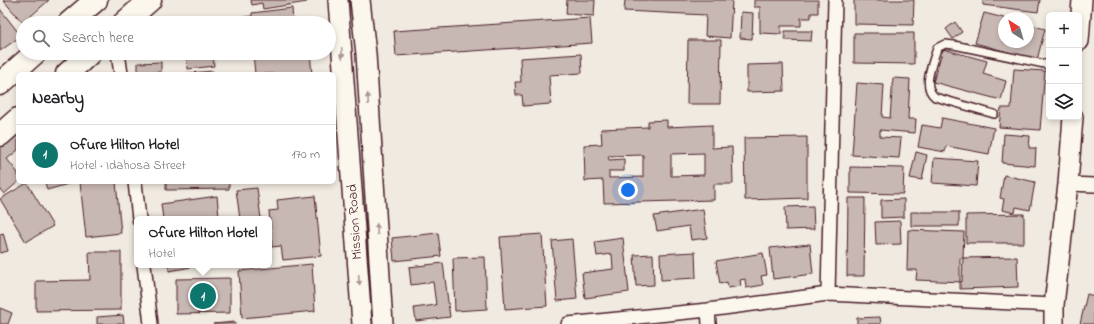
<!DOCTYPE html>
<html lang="en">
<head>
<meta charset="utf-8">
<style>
  :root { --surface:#fff; --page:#f6f6f6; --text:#202124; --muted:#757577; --line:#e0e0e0; --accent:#0f766e }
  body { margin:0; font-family:"Indie Flower",sans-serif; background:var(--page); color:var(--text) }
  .controls { position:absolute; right:12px; top:12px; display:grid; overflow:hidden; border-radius:6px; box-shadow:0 2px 6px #0003 }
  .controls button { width:36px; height:36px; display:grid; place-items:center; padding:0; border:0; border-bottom:1px solid var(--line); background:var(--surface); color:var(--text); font:20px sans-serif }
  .compass { position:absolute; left:998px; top:12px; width:36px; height:36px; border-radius:50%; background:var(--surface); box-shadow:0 2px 6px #0003; rotate:323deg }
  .you { position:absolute; left:628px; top:190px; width:14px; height:14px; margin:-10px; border:3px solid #fff; border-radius:50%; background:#1a73e8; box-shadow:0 0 0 6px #1a73e833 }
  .badge { display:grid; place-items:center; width:26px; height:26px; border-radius:50%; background:var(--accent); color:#fff; font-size:13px; font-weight:700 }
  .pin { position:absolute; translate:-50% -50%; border:2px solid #fff; box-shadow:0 1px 4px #0006 }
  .popup { position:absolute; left:134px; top:216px; width:138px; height:52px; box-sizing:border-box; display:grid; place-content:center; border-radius:6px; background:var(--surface); filter:drop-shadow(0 1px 3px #0005); font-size:13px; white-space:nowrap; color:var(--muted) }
  .popup b { font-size:15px; color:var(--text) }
  .popup::after { content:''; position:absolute; left:50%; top:100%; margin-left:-8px; border:8px solid transparent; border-top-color:var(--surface) }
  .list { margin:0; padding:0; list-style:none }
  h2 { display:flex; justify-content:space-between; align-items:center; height:52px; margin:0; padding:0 16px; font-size:17px }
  h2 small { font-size:13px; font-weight:400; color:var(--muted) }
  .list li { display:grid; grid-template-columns:26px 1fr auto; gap:12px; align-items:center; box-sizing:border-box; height:60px; padding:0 16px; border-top:1px solid var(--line) }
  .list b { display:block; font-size:15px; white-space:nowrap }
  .list p { margin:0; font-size:13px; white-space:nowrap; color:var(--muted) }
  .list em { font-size:13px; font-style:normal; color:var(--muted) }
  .icon { flex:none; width:22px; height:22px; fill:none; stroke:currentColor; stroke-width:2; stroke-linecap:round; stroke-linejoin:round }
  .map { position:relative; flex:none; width:1094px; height:324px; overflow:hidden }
  .search { position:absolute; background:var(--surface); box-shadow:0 2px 6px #0003; left:16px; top:16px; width:320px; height:44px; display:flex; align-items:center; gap:10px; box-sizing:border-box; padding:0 14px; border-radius:22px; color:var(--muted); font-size:15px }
  .panel { position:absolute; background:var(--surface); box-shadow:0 2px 6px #0003; left:16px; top:72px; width:320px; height:112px; border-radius:6px }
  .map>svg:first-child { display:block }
</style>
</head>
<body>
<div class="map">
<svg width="1094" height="324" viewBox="0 0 1094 324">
  <rect width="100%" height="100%" fill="#f0eae0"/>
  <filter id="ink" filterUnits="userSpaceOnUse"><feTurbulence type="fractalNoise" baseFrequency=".025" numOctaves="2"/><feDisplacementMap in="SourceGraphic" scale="8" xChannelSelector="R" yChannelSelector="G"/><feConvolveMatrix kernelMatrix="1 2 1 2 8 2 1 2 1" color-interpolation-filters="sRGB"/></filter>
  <g filter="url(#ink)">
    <path fill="#c8b8b3" stroke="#4a1f2b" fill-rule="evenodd" d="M3 0H49L23 23Z
      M251 0H306L307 2 263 9 262 3 252 5Z
      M567 0H595L594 16 566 14Z
      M625 0H732L730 38 705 36 706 15 624 11Z
      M754 0H818V13H811V18H801V26H781V34L760 33V7H754Z
      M854 0H914L913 25 854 24Z
      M983 0H1040L1038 12 983 5Z
      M292 8 293 23H227V19L252 16V13Z
      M0 9 21 36 0 51Z
      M741 12 753 13 752 39 740 38Z
      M984 13 1004 18V42H1028V24L1045 29 1037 60 975 43Z
      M209 18V23H182V21Z
      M590 18 592 43 396 56 394 31Z
      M955 22 962 32 953 39 946 29Z
      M785 31H812L811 41 785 40Z
      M854 33H914V64L854 63Z
      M688 40H721L720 104H687Z
      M943 49 987 61 983 74 1006 81 1001 100 933 82Z
      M138 53H160V56H138Z
      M186 53H213L214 66 188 69Z
      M253 53H310L312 74H255Z
      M581 54 582 73 549 75 551 104 523 106 522 95H516L515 82H521L520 58Z
      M161 62V72L138 73V63Z
      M783 64 784 91 747 92V65Z
      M1014 69 1045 71 1040 130 999 127 1001 108H1011Z
      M213 71V74H178Z
      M893 78 910 79 908 119H916L915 133 880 130V137L901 138 899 158 852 155 857 83 884 85 882 117 890 118Z
      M942 118 994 128 989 154 946 146 945 152 918 147 922 125 940 128Z
      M667 120V127L712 125V148L732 147 733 184H714V200L604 203 603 180 585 181 584 145 602 144 601 129 648 127V121ZM704 153V175L671 176V154ZM643 155V177L609 178V171H624V159L609 160 608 156Z
      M18 131V150L7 159 18 173V182L4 194 0 189V146Z
      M1004 134 1030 136 1029 148H1036L1035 166 1002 163Z
      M807 137V198L745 200 744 138Z
      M916 152 927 155 922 180 910 178Z
      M934 158 978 161 976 186 932 183Z
      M850 167 904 168 903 194 850 193Z
      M1004 175 1035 182 1030 210 1016 207 1015 213 1002 210 1004 199 1000 198Z
      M45 182H75L47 190Z
      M80 182H116L121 233 86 237Z
      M166 182H229V189L166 190Z
      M27 183 53 226 26 242 0 199Z
      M257 188 261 219H240L236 190Z
      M217 196 219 217 213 219H163L161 204Z
      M315 196 321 256 283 260 281 246 272 247 269 211 278 210 277 200Z
      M848 198H865L864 276H847Z
      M904 199V217L881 218V200Z
      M813 206 814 229 786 230 785 207Z
      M703 209 707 238 691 240 689 226 657 231 654 216Z
      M911 212H959V226H911Z
      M1024 214V243H966V215Z
      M900 221 901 244 876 245 875 222Z
      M908 230 964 232 962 282 916 280 917 270H907Z
      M3 233 8 251 0 253V234Z
      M438 233 441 256 394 261 392 238Z
      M542 234 547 306 505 309 500 237Z
      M623 238 629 292 585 298 582 273 613 269 612 254 597 256 595 242Z
      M572 239 577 299 557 301 552 241Z
      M810 244 813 274 773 279 770 248Z
      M89 252H121V310L36 311V281L90 280Z
      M695 252 696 278 661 280 660 254Z
      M763 253 767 275 761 276 763 285 746 288 745 279 740 280 741 286 728 288 727 282 720 284 716 261Z
      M653 254 654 285 636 286 634 255Z
      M485 257 487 309 455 311 453 258Z
      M1017 257 1018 287 960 289V258Z
      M443 263 450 317 416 321 414 308 436 305 433 282 411 285 409 267Z
      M312 264 315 311 242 318 239 271Z
      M168 265H197V266L169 271Z
      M230 278V313L176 314V279Z
      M1087 294 1094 296V324H1080Z
      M0 308 12 313 8 324H0Z
      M123 315 124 324H97V317Z
      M880 317 881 324H857V318Z
      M235 322 236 324H213Z"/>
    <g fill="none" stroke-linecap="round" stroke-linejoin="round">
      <g stroke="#4a1f2b" stroke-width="10">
        <path id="lane" d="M994 114 935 97C921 86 933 63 937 48L945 44 954 45 1049 65"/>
      </g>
      <g stroke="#4a1f2b" stroke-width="16">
        <path id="street" d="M118 53 121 74
          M135 182 139 219
          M1068 184 1094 185
          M144 265 151 324
          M828 294 835 0
          M708 310 709 324
          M568 324 708 310 828 294 1054 305"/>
      </g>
      <g stroke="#4a1f2b" stroke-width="22">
        <path id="secondary" d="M338 0 362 324
          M360 0 366 54 383 324
          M1079 41 1082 0
          M1054 324V305L1068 184 1073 117"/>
      </g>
      <g stroke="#4a1f2b" stroke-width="25">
        <path id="highway" d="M69 23 96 0
          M124 23 150 0
          M67 74 90 53
          M0 84 35 53
          M0 135 18 119"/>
      </g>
      <use href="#lane" stroke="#fbf7ec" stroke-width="7"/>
      <use href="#street" stroke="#fbf7ec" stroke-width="13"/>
      <use href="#secondary" stroke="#fbf7ec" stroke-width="19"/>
      <use href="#highway" stroke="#fbf7ec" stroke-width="22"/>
    </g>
    <defs><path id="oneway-solid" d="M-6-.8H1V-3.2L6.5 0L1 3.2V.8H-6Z"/></defs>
    <g fill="#ab9695">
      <use href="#oneway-solid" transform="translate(342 53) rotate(86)"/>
      <use href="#oneway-solid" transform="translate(368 99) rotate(-94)"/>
      <use href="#oneway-solid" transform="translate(377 229) rotate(-94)"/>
      <use href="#oneway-solid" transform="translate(359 280) rotate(86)"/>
    </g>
  </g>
  <g text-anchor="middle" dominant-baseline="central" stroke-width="3" stroke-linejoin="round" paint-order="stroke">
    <g font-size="14" fill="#4a1f2b" stroke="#fbf7ec">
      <text transform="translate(355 222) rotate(-94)">Mission Road</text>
    </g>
  </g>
</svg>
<div class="controls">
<button>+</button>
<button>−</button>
<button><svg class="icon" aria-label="layers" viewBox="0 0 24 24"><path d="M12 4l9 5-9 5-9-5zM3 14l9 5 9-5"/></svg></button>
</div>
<svg class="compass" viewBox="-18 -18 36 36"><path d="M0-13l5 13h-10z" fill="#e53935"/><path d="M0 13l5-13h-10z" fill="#757577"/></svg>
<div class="you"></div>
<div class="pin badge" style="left:203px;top:296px">1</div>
<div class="popup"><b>Ofure Hilton Hotel</b>Hotel</div>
<div class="search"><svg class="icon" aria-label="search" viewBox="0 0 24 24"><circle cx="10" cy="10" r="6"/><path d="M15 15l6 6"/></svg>Search here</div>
<section class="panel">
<h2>Nearby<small></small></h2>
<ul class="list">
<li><span class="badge">1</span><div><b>Ofure Hilton Hotel</b><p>Hotel · Idahosa Street</p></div><em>170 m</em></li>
</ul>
</section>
</div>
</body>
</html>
